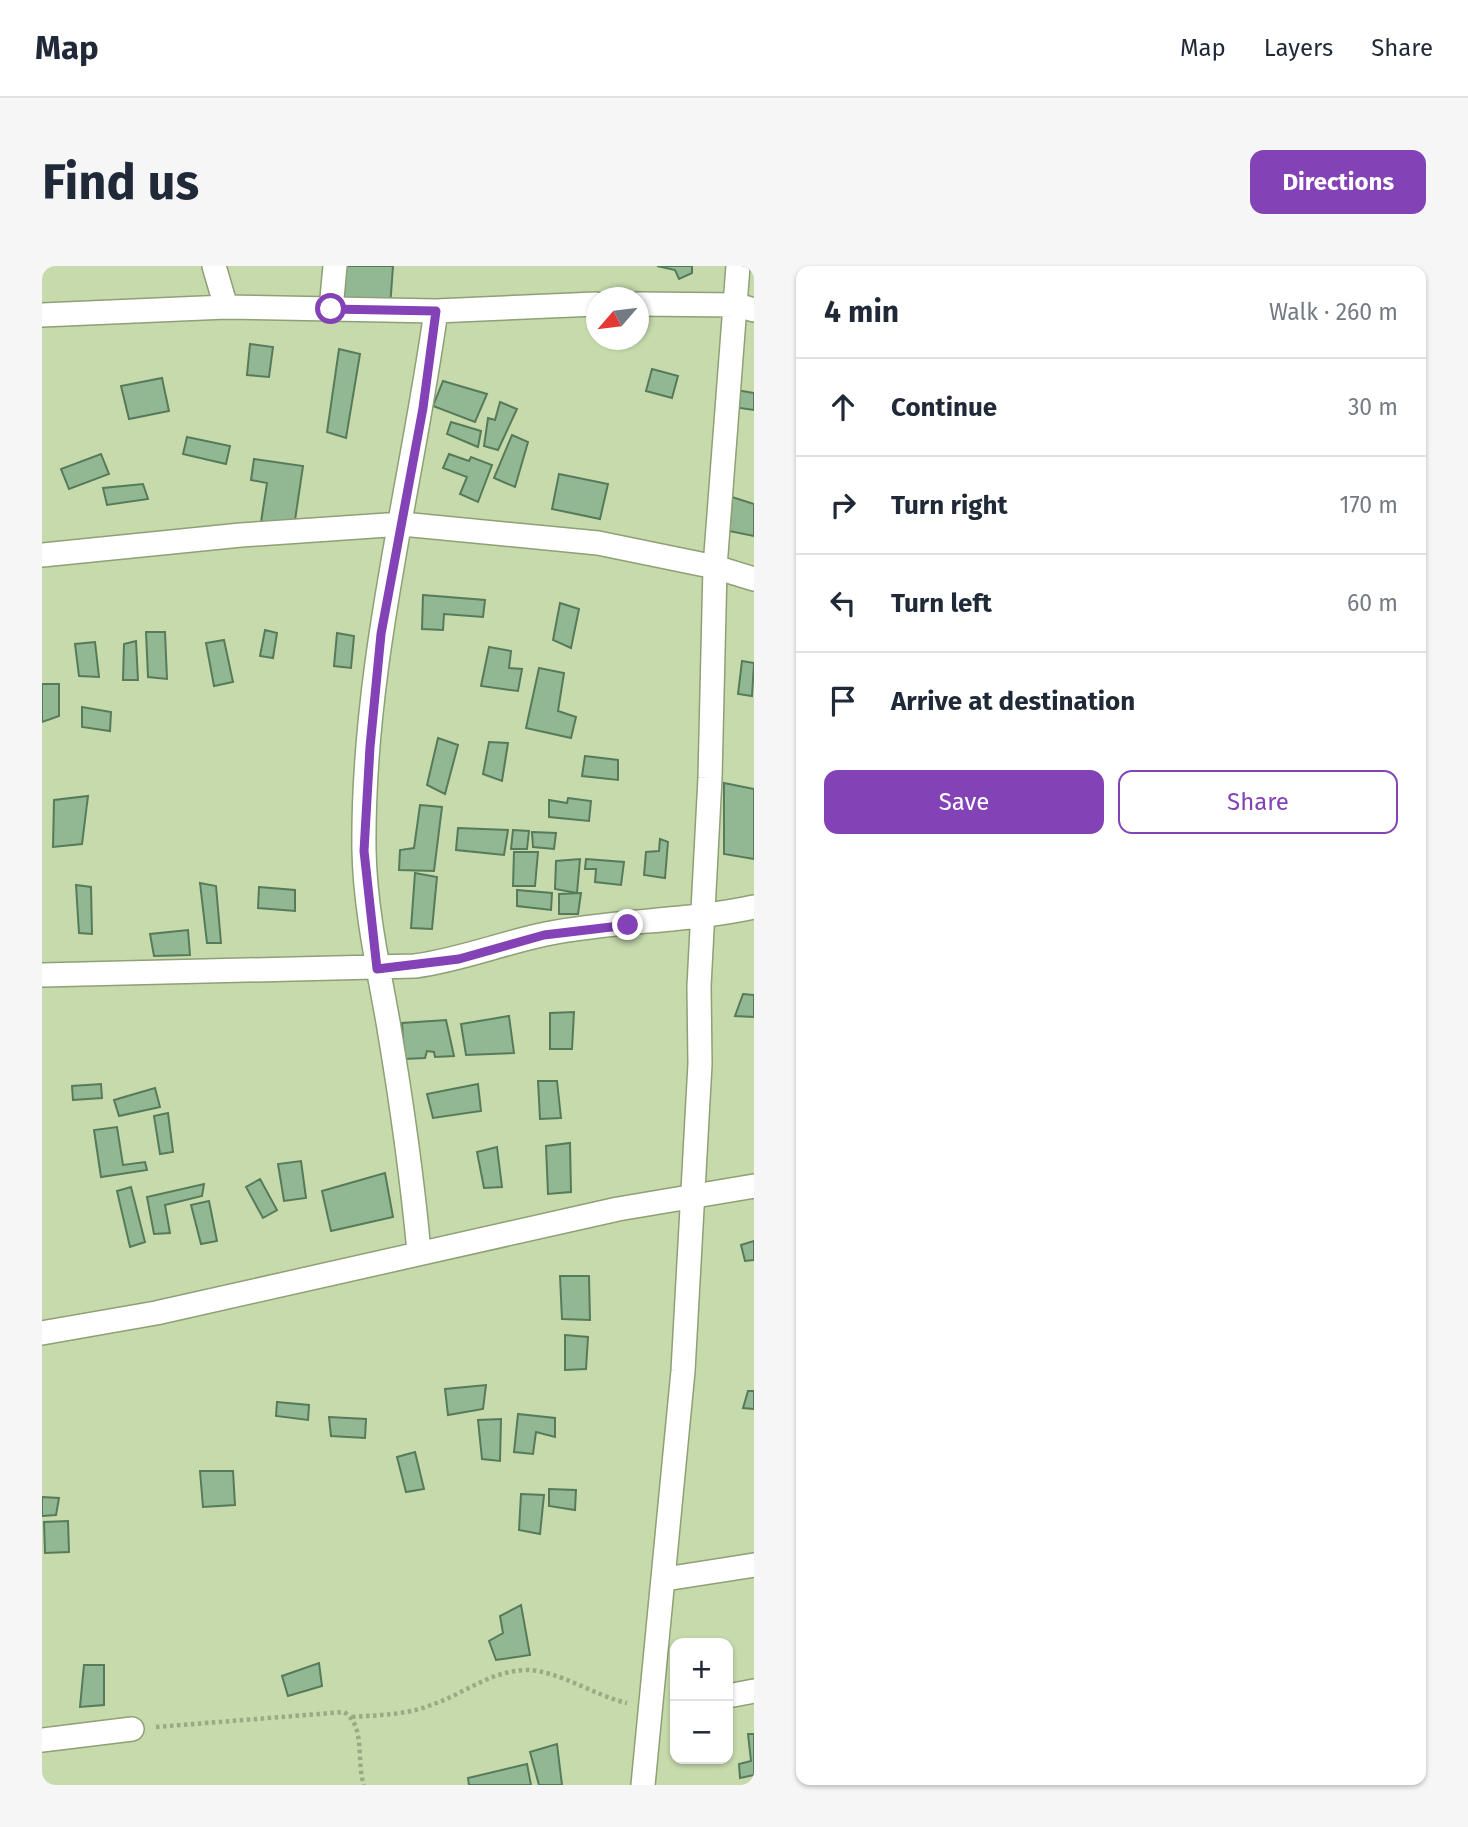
<!DOCTYPE html>
<html lang="en">
<head>
<meta charset="utf-8">
<style>
  :root { --surface:#fff; --page:#f6f6f7; --text:#1f2937; --muted:#747a83; --line:#e0e1e3; --accent:#8343b7 }
  body { margin:0; font-family:"Fira Sans",sans-serif; background:var(--page); color:var(--text) }
  .controls { position:absolute; right:21px; bottom:21px; display:grid; overflow:hidden; border-radius:14px; box-shadow:0 2px 5px #0004 }
  .controls button { width:63px; height:63px; display:grid; place-items:center; padding:0; border:0; border-bottom:2px solid var(--line); background:var(--surface); color:var(--text); font:35px sans-serif }
  .compass { position:absolute; left:544px; top:21px; width:63px; height:63px; border-radius:50%; background:var(--surface); box-shadow:0 2px 5px #0004; rotate:242deg }
  .stop { position:absolute; width:21px; height:21px; margin:-16px; border:5px solid #8343b7; border-radius:50%; background:#fff }
  .stop.end { background:#8343b7; border-color:#fff; box-shadow:0 2px 7px #0008 }
  .list { margin:0; padding:0; list-style:none }
  h2 { display:flex; justify-content:space-between; align-items:center; height:91px; margin:0; padding:0 28px; font-size:30px }
  h2 small { font-size:23px; font-weight:400; color:var(--muted) }
  .list li { display:grid; grid-template-columns:46px 1fr auto; gap:21px; align-items:center; box-sizing:border-box; height:98px; padding:0 28px; border-top:2px solid var(--line) }
  .list b { display:block; font-size:26px; white-space:nowrap }
  .list em { font-size:23px; font-style:normal; color:var(--muted) }
  .actions { display:flex; gap:14px; padding:21px 28px }
  .actions a { flex:1; padding:16px 0; border:2px solid var(--accent); border-radius:14px; text-align:center; font-size:24px; color:var(--accent) }
  .actions .main { background:var(--accent); color:#fff }
  .icon { flex:none; width:38px; height:38px; fill:none; stroke:currentColor; stroke-width:2; stroke-linecap:round; stroke-linejoin:round }
  .map { position:relative; flex:none; width:712px; height:1519px; overflow:hidden; border-radius:14px }
  header { display:flex; align-items:center; gap:42px; box-sizing:border-box; height:98px; padding:0 35px; background:var(--surface); border-bottom:2px solid var(--line) }
  header strong { font-size:33px }
  nav { display:flex; gap:38px; margin-inline-start:auto; font-size:24px }
  .intro { display:flex; align-items:center; justify-content:space-between; box-sizing:border-box; height:168px; padding:0 42px }
  h1 { margin:0; font-size:49px }
  .button { padding:18px 32px; border-radius:14px; background:var(--accent); color:#fff; font-size:24px; font-weight:700 }
  main { display:flex; gap:42px; padding:0 42px }
  aside { flex:1; background:var(--surface); border-radius:14px; box-shadow:0 2px 5px #0004 }
  .map>svg:first-child { display:block }
</style>
</head>
<body>
<header>
<strong>Map</strong>
<nav><a>Map</a><a>Layers</a><a>Share</a></nav>
</header>
<div class="intro"><h1>Find us</h1><a class="button">Directions</a></div>
<main>
<div class="map">
<svg width="712" height="1519" viewBox="0 0 712 1519">
  <rect width="100%" height="100%" fill="#c6daac"/>
  <path fill="#91b793" stroke="#577b5a" stroke-width="2" d="M298 0H351L348 42 295 39Z
    M615 0H650V7L637 13 633 4Z
    M208 78 231 81 227 111 205 109Z
    M297 83 318 88 304 172 285 166Z
    M610 103 636 110 630 132 604 125Z
    M120 112 127 145 87 153 79 120Z
    M401 115 445 128 433 156 391 140Z
    M694 124 712 127V144L691 141Z
    M458 136 475 143 456 184 442 180 446 152 453 154Z
    M409 156 439 165 436 181 405 168Z
    M470 169 486 176 473 221 452 212Z
    M145 171 188 180 184 198 141 188Z
    M59 188 67 208 27 223 19 203Z
    M407 188 427 195 429 191 450 199 436 236 418 228 425 211 401 202Z
    M212 193 261 200 252 261 219 256 225 217 209 214Z
    M517 208 566 218 558 253 510 243Z
    M101 218 106 233 65 239 61 222Z
    M690 231 712 238V270L687 265Z
    M381 329 443 334 441 351 402 348 401 364 380 363Z
    M518 337 537 343 529 382 511 374Z
    M223 364 235 367 231 392 218 390Z
    M104 366H123L125 413 106 411Z
    M295 367 312 370 309 402 292 400Z
    M182 374 191 416 172 420 164 377Z
    M94 375 96 414H81L82 378Z
    M53 376 57 411 37 410 33 378Z
    M447 381 469 385 467 402 480 403 476 425 439 420Z
    M700 395 712 397 710 430 696 428Z
    M497 402 522 407 516 445 534 451 529 472 484 462Z
    M0 418H17V450L0 456Z
    M40 441 69 446 68 465 40 461Z
    M396 472 416 479 403 528 385 519Z
    M447 476 466 477 460 515 441 508Z
    M543 490 576 494V514L540 510Z
    M682 517 712 523V593L682 588Z
    M46 530 40 578 11 581 12 534Z
    M526 532 549 535 547 555 507 551V534L525 537Z
    M378 539 400 541 392 605 357 604 358 584 372 582Z
    M416 562 466 564 462 589 414 584Z
    M471 564 487 565 485 583H469Z
    M490 566 514 567 512 583 491 581Z
    M618 573 626 576 623 612 602 609 604 586 617 585Z
    M472 586H496L493 620H471Z
    M538 593 535 627 513 623 514 595Z
    M544 593 582 596 579 619 553 616 554 603H543Z
    M373 607 395 611 390 663 369 662Z
    M158 617 174 620 179 677H165Z
    M34 619 49 621 50 668 37 667Z
    M217 621 253 624V645L216 642Z
    M475 624 510 627 509 644 475 640Z
    M539 627 536 648H517V628Z
    M146 664 148 689 112 690 108 668Z
    M701 728 712 729V751L693 750Z
    M532 746 530 783H508V747Z
    M467 750 472 787 424 789 419 758Z
    M404 754 412 790 393 791 392 786 385 785 383 792 362 793 360 757Z
    M496 815H515L519 852 498 853Z
    M59 818 60 832 31 834 30 820Z
    M436 818 439 845 391 852 385 828Z
    M113 822 118 841 77 850 72 834Z
    M126 847 131 886 118 888 112 850Z
    M75 861 81 899 103 896 105 904 59 911 52 864Z
    M528 877 529 926 506 928 504 880Z
    M455 881 460 921 442 922 435 886Z
    M259 895 264 932 242 935 236 898Z
    M343 907 351 951 289 965 280 925Z
    M218 913 235 944 221 952 204 921Z
    M162 918 160 930 123 939 128 967 112 968 105 931Z
    M89 921 103 976 88 981 75 925Z
    M167 935 175 975 159 978 149 939Z
    M712 975V994L703 995 699 979Z
    M518 1010H547L548 1054 520 1053Z
    M523 1069 546 1071 544 1103 523 1104Z
    M444 1119 441 1143 406 1149 403 1123Z
    M706 1125H712V1143L701 1142Z
    M235 1136 267 1139 266 1154 234 1150Z
    M476 1148 513 1152V1171L494 1166 491 1188 472 1186Z
    M287 1151 324 1153 323 1172 289 1170Z
    M459 1153 458 1195 440 1193 436 1154Z
    M373 1186 382 1223 364 1226 355 1191Z
    M158 1205H191L193 1239 161 1241Z
    M507 1223 534 1224 533 1244 507 1240Z
    M479 1228 502 1229 498 1268 477 1264Z
    M0 1231 17 1232 14 1249 0 1250Z
    M26 1255 27 1286 3 1287 2 1256Z
    M479 1339 488 1389 454 1394 447 1375 461 1367 458 1350Z
    M277 1397 280 1420 246 1430 240 1410Z
    M42 1399H62V1439L38 1441Z
    M706 1468H712V1509L698 1512 697 1498 709 1495Z
    M515 1478 520 1519H497L488 1486Z
    M485 1498 489 1519H427L426 1512Z"/>
  <g fill="none" stroke-linecap="round" stroke-linejoin="round">
    <g stroke="#8ea075" stroke-width="26">
      <path id="minor" d="M172 0 184 41
        M596 38 695 39 712 44
        M289 43 293 0
        M0 49 184 41 394 45 554 38
        M0 289 199 269 360 258 556 277 673 301 712 313
        M0 709 373 700C418 694 460 677 504 668 573 654 643 656 712 641
        M377 986C370 909 359 833 346 756 336 700 323 641 322 584 320 402 369 223 394 45
        M0 1067 114 1047 576 943 712 920
        M623 1313 712 1299
        M686 1430 712 1425
        M0 1474 90 1463
        M601 1519 641 1105 658 798 657 720 668 512 673 301 696 0"/>
    </g>
    <path stroke="#9aaa84" stroke-width="4.5" stroke-dasharray="3.5 3.5" stroke-linecap="butt" d="M310 1451C337 1449 364 1449 389 1439 422 1428 448 1405 484 1404 516 1404 553 1430 585 1437
      M114 1461 302 1446C324 1459 314 1497 322 1519"/>
    <use href="#minor" stroke="#fff" stroke-width="23"/>
  </g>
  <g fill="none" stroke-linecap="round" stroke-linejoin="round">
    <path stroke="#8343b7" stroke-width="9" d="M289 43 394 45 381 142 339 368 328 481 322 585 335 703 417 693 502 669 586 659"/>
  </g>
</svg>
<div class="controls">
<button>+</button>
<button>−</button>
</div>
<svg class="compass" viewBox="-18 -18 36 36"><path d="M0-13l5 13h-10z" fill="#e53935"/><path d="M0 13l5-13h-10z" fill="#747a83"/></svg>
<div class="stop" style="left:289px;top:43px"></div>
<div class="stop end" style="left:586px;top:659px"></div>
</div>
<aside>
<h2>4 min<small>Walk · 260 m</small></h2>
<ul class="list">
<li><svg class="icon" aria-label="ahead" viewBox="0 0 24 24"><path d="M12 20V5M6 11l6-6 6 6"/></svg><div><b>Continue</b></div><em>30 m</em></li>
<li><svg class="icon" aria-label="right" viewBox="0 0 24 24"><path d="M7 20v-9h11M14 6l5 5-5 5"/></svg><div><b>Turn right</b></div><em>170 m</em></li>
<li><svg class="icon" aria-label="left" viewBox="0 0 24 24"><path d="M17 20v-9H6M10 6l-5 5 5 5"/></svg><div><b>Turn left</b></div><em>60 m</em></li>
<li><svg class="icon" aria-label="arrive" viewBox="0 0 24 24"><path d="M6 21V4h12l-3 4 3 4H6"/></svg><div><b>Arrive at destination</b></div></li>
</ul>
<div class="actions"><a class="main">Save</a><a>Share</a></div>
</aside>
</main>
</body>
</html>
